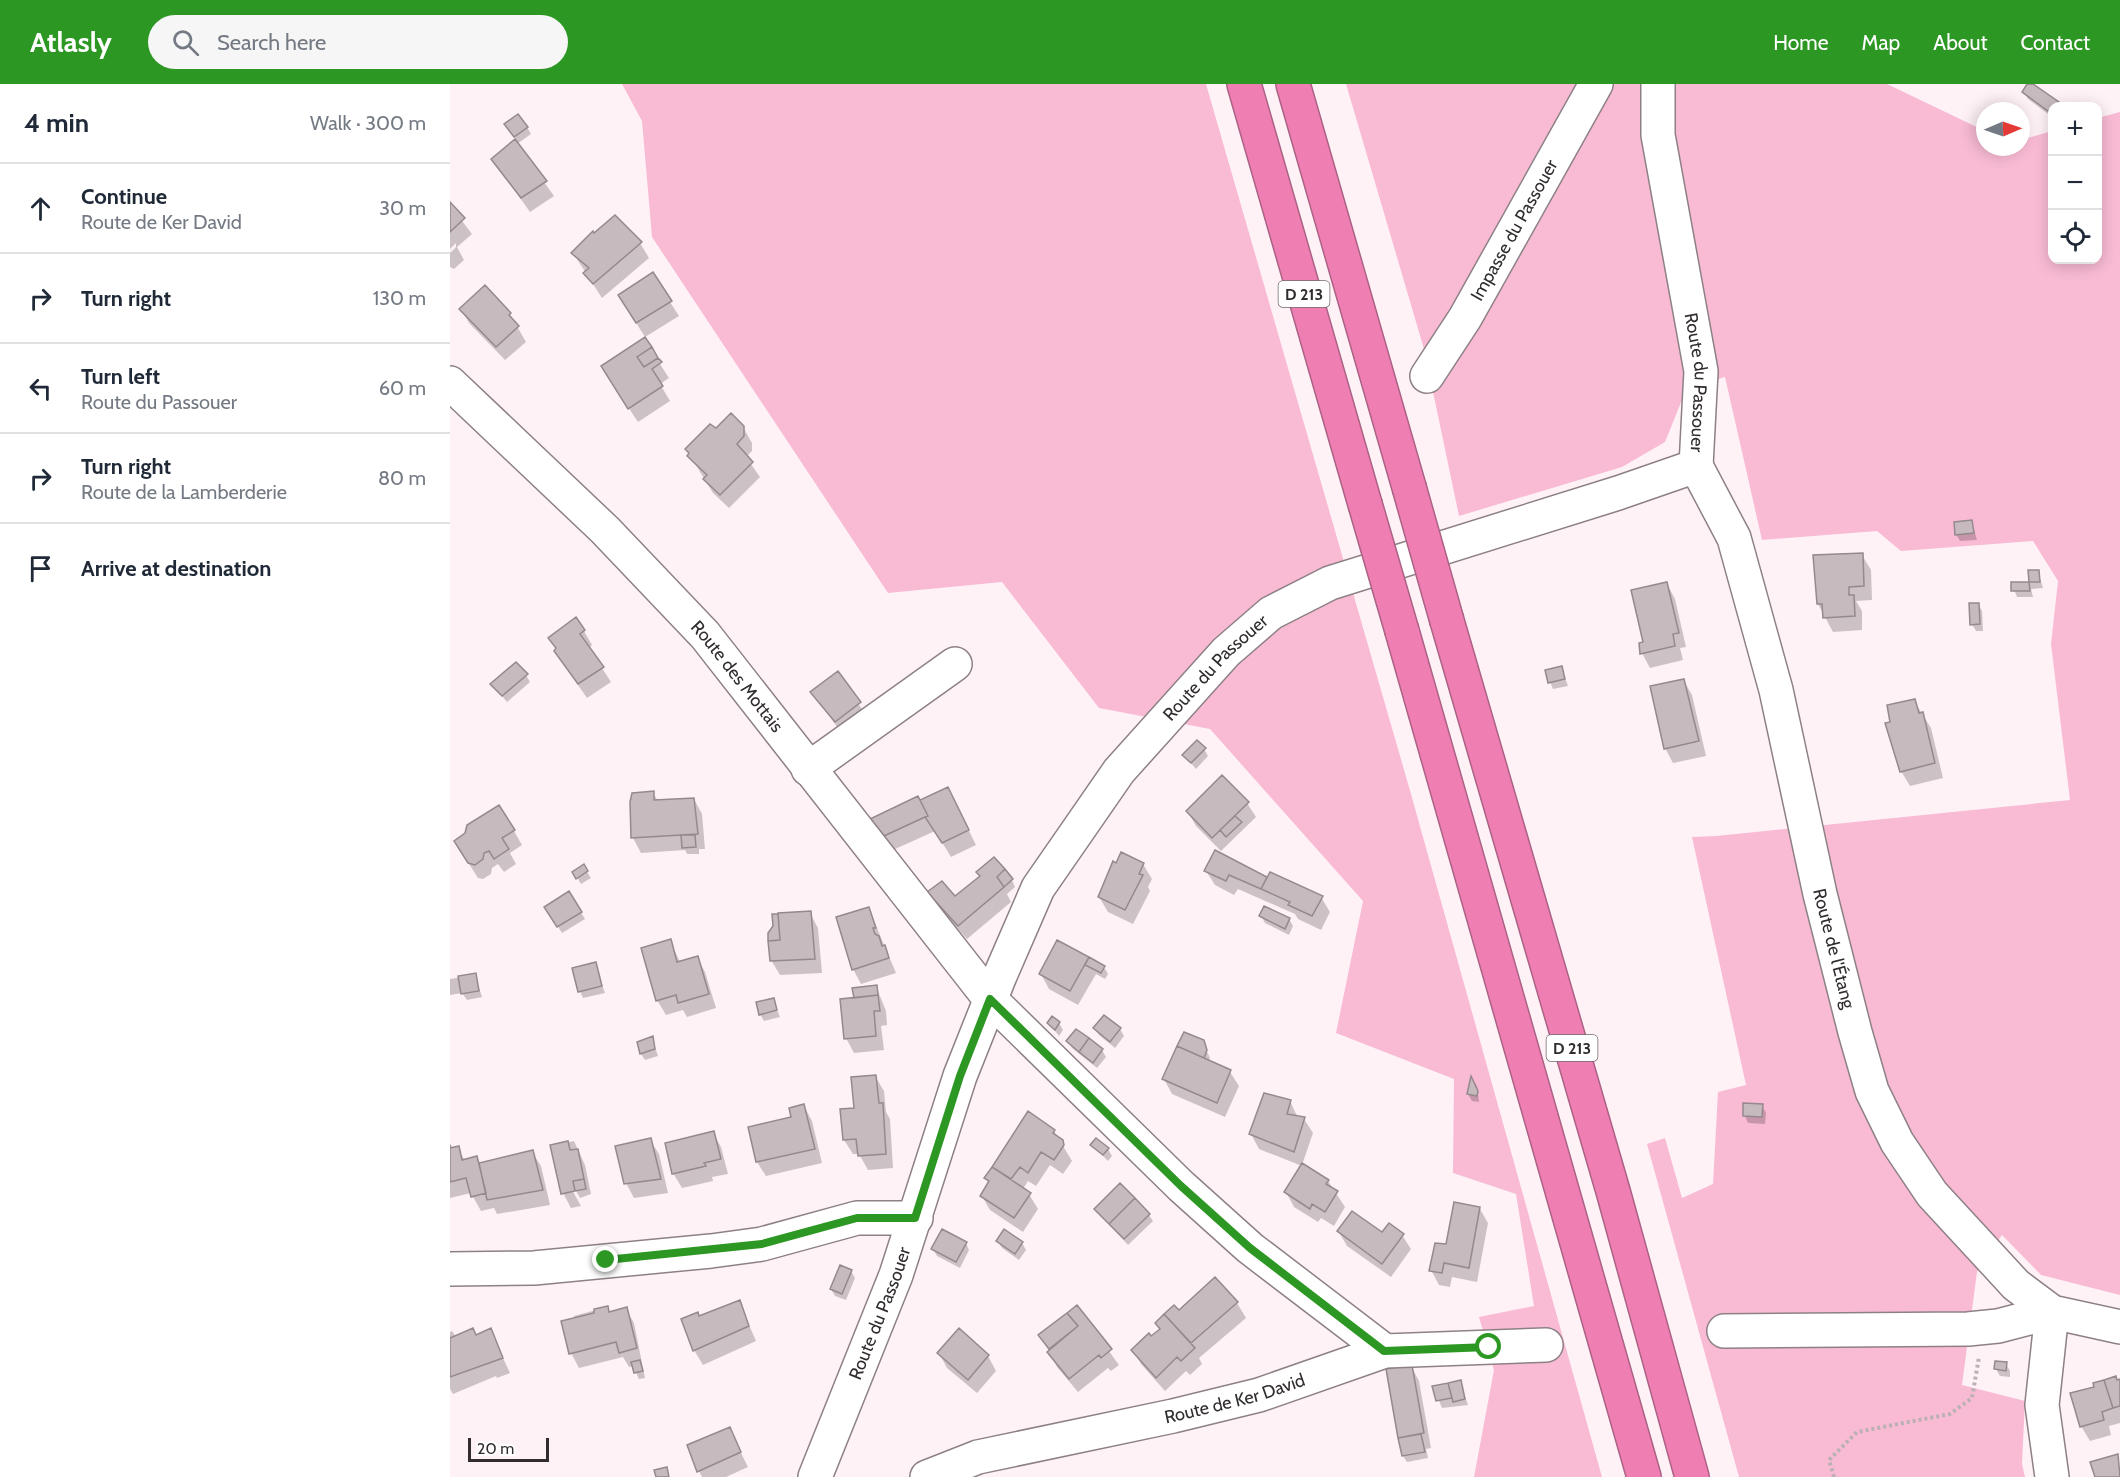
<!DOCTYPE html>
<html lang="en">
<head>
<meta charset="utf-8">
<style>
  :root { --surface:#fff; --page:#f6f6f7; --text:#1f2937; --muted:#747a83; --line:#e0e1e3; --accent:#2c9823 }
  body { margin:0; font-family:Cabin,sans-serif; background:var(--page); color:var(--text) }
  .controls { position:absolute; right:18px; top:18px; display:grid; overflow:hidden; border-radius:12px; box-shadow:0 3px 15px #0003 }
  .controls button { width:54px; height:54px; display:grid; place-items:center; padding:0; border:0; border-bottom:2px solid var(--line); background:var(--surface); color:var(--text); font:30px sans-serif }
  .compass { position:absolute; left:1526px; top:18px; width:54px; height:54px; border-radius:50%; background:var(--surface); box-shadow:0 3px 15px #0003; rotate:88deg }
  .scale { position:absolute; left:18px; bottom:15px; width:81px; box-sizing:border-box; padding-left:6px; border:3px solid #312d2f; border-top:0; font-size:16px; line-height:21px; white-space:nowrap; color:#312d2f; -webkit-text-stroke:4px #fff; paint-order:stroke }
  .stop { position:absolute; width:18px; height:18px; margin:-14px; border:4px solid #2c9823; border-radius:50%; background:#fff }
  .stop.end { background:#2c9823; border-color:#fff; box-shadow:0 2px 6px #0008 }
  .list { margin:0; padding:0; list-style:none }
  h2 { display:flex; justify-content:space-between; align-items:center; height:78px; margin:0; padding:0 24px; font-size:26px }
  h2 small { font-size:20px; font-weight:400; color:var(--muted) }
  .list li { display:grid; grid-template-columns:39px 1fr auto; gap:18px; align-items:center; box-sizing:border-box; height:90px; padding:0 24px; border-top:2px solid var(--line) }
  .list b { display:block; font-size:22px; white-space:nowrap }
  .list p { margin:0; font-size:20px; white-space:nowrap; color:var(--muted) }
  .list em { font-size:20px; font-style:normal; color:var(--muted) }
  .icon { flex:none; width:33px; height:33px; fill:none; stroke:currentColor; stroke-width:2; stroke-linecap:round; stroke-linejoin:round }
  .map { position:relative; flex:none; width:1670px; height:1393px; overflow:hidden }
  header { display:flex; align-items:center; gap:36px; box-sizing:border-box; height:84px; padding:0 30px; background:var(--accent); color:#fff }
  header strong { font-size:28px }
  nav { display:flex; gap:33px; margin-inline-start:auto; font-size:21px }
  .search { width:420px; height:54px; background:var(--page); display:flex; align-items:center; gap:15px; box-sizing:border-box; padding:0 21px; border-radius:33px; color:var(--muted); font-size:22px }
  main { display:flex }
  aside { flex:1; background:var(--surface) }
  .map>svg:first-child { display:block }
</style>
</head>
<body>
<header>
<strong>Atlasly</strong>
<div class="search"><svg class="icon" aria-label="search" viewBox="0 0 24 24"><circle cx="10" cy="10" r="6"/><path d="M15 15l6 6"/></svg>Search here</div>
<nav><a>Home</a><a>Map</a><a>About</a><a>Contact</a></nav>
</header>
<main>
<aside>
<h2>4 min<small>Walk · 300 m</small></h2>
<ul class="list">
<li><svg class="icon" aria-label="ahead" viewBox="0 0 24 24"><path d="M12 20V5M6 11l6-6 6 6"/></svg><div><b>Continue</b><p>Route de Ker David</p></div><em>30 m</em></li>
<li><svg class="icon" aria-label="right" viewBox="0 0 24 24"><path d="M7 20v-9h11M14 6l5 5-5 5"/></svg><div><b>Turn right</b></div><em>130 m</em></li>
<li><svg class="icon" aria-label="left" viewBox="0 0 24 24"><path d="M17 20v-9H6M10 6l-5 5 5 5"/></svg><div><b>Turn left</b><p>Route du Passouer</p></div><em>60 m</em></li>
<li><svg class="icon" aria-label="right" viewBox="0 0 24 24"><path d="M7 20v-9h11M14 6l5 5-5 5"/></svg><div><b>Turn right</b><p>Route de la Lamberderie</p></div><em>80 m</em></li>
<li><svg class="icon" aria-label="arrive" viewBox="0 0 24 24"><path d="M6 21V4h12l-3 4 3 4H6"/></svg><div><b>Arrive at destination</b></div></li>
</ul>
</aside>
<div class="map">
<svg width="1670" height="1393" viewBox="0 0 1670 1393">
  <rect width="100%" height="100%" fill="#fff2f7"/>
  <path fill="#f9bbd4" d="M172 0H756L959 703 1152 1393H1024L1044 1286 1029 1233 1084 1222 1066 1110 1003 1089 1004 995 886 949 913 817 760 645 649 624 552 498 438 509 202 153 192 37Z
    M896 0H1437L1535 47V63H1571V56L1602 47V176H1648V34L1670 28V1211L1591 1191 1552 1151 1527 1188 1512 1301 1575 1317 1572 1380 1575 1393H1289L1197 1060 1215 1054 1232 1114 1263 1100 1268 1008 1296 1001 1242 753 1266 752 1620 716 1601 560 1608 497 1583 457 1451 467 1427 447 1312 456 1275 293 1236 306 1215 358 1172 383 1009 432 974 265Z"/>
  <path fill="#0003" d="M1579 0 1608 19 1610 22H1602V33L1578 15 1574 8Z
    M77 43 81 50 67 60 104 112 80 128 43 76 66 56 60 47Z
    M0 121 22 150 7 163 14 176 4 185 0 183V169L6 163V159L0 165Z
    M190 159 199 174 152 214 123 169Z
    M220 218 229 232 195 253 178 226Z
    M11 225 60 230 76 258 55 276 19 239Z
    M194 255 219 294 210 300 220 317 188 338 161 297Z
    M293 343 302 359V367L296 373 310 393 279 424 263 409 236 365 266 346Z
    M1522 438 1527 456 1510 457 1506 450Z
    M1412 471 1421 486 1422 516 1406 517 1412 527V546L1383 548 1368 520Z
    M1579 488H1588L1593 504 1581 505 1583 513H1567L1562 500H1580Z
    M1217 500 1225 515 1236 563 1230 564 1233 576 1200 584 1192 569Z
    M1528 520 1532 527 1533 547H1526L1522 540Z
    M134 547 142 561 139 564 161 598 137 614 114 581 100 554Z
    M1111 583 1118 602 1103 605 1100 598Z
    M388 590 418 634 394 652 362 609Z
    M76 591 80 598 57 618 42 600Z
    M1234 597 1242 611 1256 672 1223 679 1215 664Z
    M1464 617 1481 644 1493 694 1460 702 1451 687 1442 639Z
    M754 665 758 672 746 685 734 671Z
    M203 709 208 717 244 715 252 730 255 765H249V770H237L235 766 191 769 183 754 181 719Z
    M470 717 505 719 526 761 501 773 485 747 443 766 422 735Z
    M797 719 806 733 771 767 746 742 738 728Z
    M64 747 72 761 60 769 66 780 54 788 48 780 42 784 41 790 33 795 28 794 14 772Z
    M765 768 818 795 871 813 880 828 871 846 848 835 845 830 788 805 784 811 765 801 756 787Z
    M693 780 702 795 698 803 700 807 683 840 658 828 649 813Z
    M133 782 141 794 131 800 124 788Z
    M531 793 562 796 565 803 557 810 561 818 517 855 488 823 479 808 505 815Z
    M119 809 135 835 112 849 100 830Z
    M419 825 446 889 411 900 403 885Z
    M360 829 368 844 372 889 330 891 321 876 323 832Z
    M811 832 839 835 843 842 839 851 815 839Z
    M220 857 230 878 247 873 255 888 266 924 237 933 233 926 216 931 207 916Z
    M608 858 654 883 658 890 655 895 646 890 628 921 599 905 591 890Z
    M145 880 155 909 133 914 130 907Z
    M25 891 32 913 17 916 12 909 0 911V895Z
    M426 902 436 927 437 941 431 942 434 966 404 969 396 954 405 915Z
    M323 916 330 933 314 937 310 930Z
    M599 939H609L613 946 609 952Z
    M645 945H670L674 952 665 964 649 951Z
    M735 950 752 957 760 974 758 978 780 988 789 1002 775 1033 722 1010 714 995Z
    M202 954 208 972 195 976 191 970Z
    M618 957 652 966 656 973 647 984 622 964Z
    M425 992 434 1007 436 1028 440 1035 443 1084 418 1086 409 1070H403L394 1056 406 1025Z
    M1022 995 1027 1002 1029 1018 1022 1017 1018 1010Z
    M840 1017 848 1034 854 1035 863 1049 852 1081 878 1097 895 1123 884 1142 871 1134 868 1138 844 1123 836 1108 852 1082 809 1065 801 1050Z
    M354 1022 362 1037 372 1079 316 1092 307 1078 299 1044 342 1034Z
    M1312 1022 1316 1029 1315 1040 1298 1039 1295 1032Z
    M578 1029 604 1047 622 1077 613 1090 600 1081 586 1102 578 1097 573 1105 579 1110 588 1125 573 1148 540 1126 532 1112 539 1100 536 1095Z
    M263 1049 271 1063 278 1090 262 1093 263 1097 232 1104 223 1089Z
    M200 1056 209 1070 218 1109 184 1114 176 1099Z
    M124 1057 135 1081 141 1110 130 1114 122 1100 120 1102 131 1122 121 1124 113 1109 102 1062Z
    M0 1059 3 1065 8 1064 15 1077 27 1074 30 1080 82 1068 91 1082 100 1121 47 1130 44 1124 31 1127 21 1109 0 1114Z
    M642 1061 658 1065 662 1072 658 1077Z
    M645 1125 699 1131 703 1137 678 1161Z
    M1030 1125 1038 1139 1027 1198 1002 1193 1000 1203 989 1201 981 1186 997 1162Z
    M889 1148 952 1151 961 1165 941 1193 897 1162Z
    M548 1157 572 1159 576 1166 569 1176 552 1164Z
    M516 1159 519 1166 510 1184 487 1172 483 1165Z
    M401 1187 405 1194 396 1216 385 1212 381 1205Z
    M764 1195 787 1219 796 1234 749 1274 752 1280 740 1291 736 1287 715 1307 691 1280 683 1266 710 1246 706 1239 724 1223 728 1228Z
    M289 1218 306 1257 253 1281 244 1266 249 1233Z
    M157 1223 160 1229 176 1225 184 1239 195 1294 189 1295 183 1282 179 1283 173 1273 129 1284 121 1269 124 1232Z
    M627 1223 669 1281 661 1287 658 1284 628 1308 607 1283 594 1258Z
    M40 1246 60 1289 47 1294 46 1292 3 1310 0 1305V1248L2 1247 6 1253 26 1252Z
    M489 1269 538 1272 546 1287 527 1309 497 1284Z
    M1556 1280 1560 1287V1293L1550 1292 1546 1285Z
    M961 1282 969 1297 981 1364 976 1365 978 1374 957 1378 953 1372 938 1286Z
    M1670 1295V1339L1659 1342 1661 1351 1640 1357 1631 1342 1645 1301Z
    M1010 1298 1018 1321 992 1324 984 1304Z
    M279 1345 298 1383 276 1393H252L249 1387Z"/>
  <path fill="#c6babe" stroke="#94898d" stroke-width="1.5" d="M1577 0H1583L1609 18 1607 22H1602V30L1572 8Z
    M68 30 78 43 64 53 54 40Z
    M65 55 97 97 71 114 41 75Z
    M0 118 15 134 0 148Z
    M165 131 192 158 143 200 133 189 139 184 121 169 143 147 144 149Z
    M203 188 222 217 186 239 168 211Z
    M35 201 61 229 59 231 69 242 46 263 9 225Z
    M195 253 202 263 187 273 194 283 208 274 212 278 202 285 213 302 178 325 151 282Z
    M202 263 208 274 194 283 187 273Z
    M281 329 294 342V352L287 360 303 378 270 411 253 395 257 391 237 372 239 369 235 365 260 340 266 344Z
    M1522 436 1524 449 1505 451 1504 438Z
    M1413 469 1414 502 1399 503V511H1404L1405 532 1373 534 1372 520H1367L1363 471Z
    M1578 486H1589L1590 498H1579Z
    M1217 498 1229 549 1223 550 1225 562 1190 570 1189 559 1193 558 1181 506Z
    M1561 498H1579L1580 507H1561Z
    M1519 519H1529L1530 540 1520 541Z
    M126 533 135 546 130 550 154 583 128 600 104 567 106 564 98 554Z
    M66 578 78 590 52 612 40 600Z
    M1112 582 1115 595 1098 599 1095 586Z
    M388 587 411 618 385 638 360 608Z
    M1234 595 1249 657 1214 665 1200 602Z
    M1465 615 1469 629 1473 628 1485 679 1450 688 1435 639 1440 638 1437 621Z
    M747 656 756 664 741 679 732 671Z
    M772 691 799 718 762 754 736 727Z
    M498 703 519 746 492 759 475 733 478 732 470 716Z
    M204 707V716L244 714 248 750 181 754 180 718 182 709Z
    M468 712 478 732 475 733 434 752 420 735Z
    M49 721 65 746 52 754 59 765 44 775 39 767 34 769 33 775 25 781 18 779 4 757 15 749 17 741Z
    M785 732 792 738 776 753 770 746Z
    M231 751H245L246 763 232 764Z
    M765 766 817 793 811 805 779 791 776 797 754 787Z
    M671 768 694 779 689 790 693 791 675 826 648 813 663 777 666 779Z
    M544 773 555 785 547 793 554 803 508 842 477 808 492 797 505 812 530 792 526 788Z
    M134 780 138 787 126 795 122 788Z
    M555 785 563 795 554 803 547 793Z
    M820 788 873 812 862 832 838 821 840 818 811 805Z
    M119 807 132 828 107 843 94 823Z
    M814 822 840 834 835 845 809 832Z
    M419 823 426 844H423L425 850 429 852 432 862 435 861 439 874 402 886 386 833Z
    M361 827 365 875 320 877 318 857 330 856 328 829Z
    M322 830H328L330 856 318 857V849L323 842Z
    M221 855 227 878 248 872 259 910 228 919 226 911 206 917 191 864Z
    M607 856 639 873 620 907 589 890Z
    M639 873 655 882 651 889 635 881Z
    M146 878 152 902 128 908 122 884Z
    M26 889 29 907 11 910 8 892Z
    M427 901 428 911 404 914 402 904Z
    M428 911 430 927H424L426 952 394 955 390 915Z
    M324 914 327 926 309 931 306 918Z
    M654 931 671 944 660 958 643 944Z
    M602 932 610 938 605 946 597 939Z
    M626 945 639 954 629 968 616 957Z
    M734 948 754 956 757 966 754 974 727 962Z
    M203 952 205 965 190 970 187 958Z
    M639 954 653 965 643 979 629 968Z
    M727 962 781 986 767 1019 712 995Z
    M426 991 429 1019H433L436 1070 408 1072 406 1055 393 1056 390 1025 404 1024 401 993Z
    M1021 992 1028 1007 1027 1012 1017 1010Z
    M814 1009 841 1016 837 1030 855 1033 844 1068 799 1050Z
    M1293 1019 1313 1020 1312 1033 1293 1032Z
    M354 1020 365 1065 306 1078 298 1043 341 1033 339 1024Z
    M578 1027 605 1046 603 1049 613 1056 614 1061 604 1076 591 1068 578 1089 570 1083 561 1095 542 1083Z
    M264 1047 271 1075 254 1079 256 1082 222 1090 215 1059Z
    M201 1054 211 1095 174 1100 165 1062Z
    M646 1054 659 1064 653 1071 640 1061Z
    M118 1057 120 1066 128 1065 134 1095 123 1097 125 1107 111 1110 100 1061Z
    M0 1061V1064L9 1062 12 1076 27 1072 36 1109 21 1113 16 1094 0 1098Z
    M83 1066 93 1106 37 1116 29 1079Z
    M852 1079 879 1096 876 1100 888 1107 875 1128 862 1120 860 1125 834 1108Z
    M542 1083 581 1109 564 1134 530 1112 539 1097 534 1094Z
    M134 1095 136 1105 125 1107 123 1097Z
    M670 1099 685 1114 659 1140 644 1125Z
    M685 1114 700 1130 674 1155 659 1140Z
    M1004 1118 1030 1123 1019 1184 994 1179 992 1189 979 1187 985 1159 996 1160Z
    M902 1127 932 1148 939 1139 954 1150 932 1180 887 1147Z
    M492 1145 517 1158 506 1178 481 1165Z
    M554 1145 573 1158 565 1170 546 1157Z
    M390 1181 402 1186 392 1210 380 1205Z
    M765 1193 788 1218 741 1259 714 1230 724 1221 729 1226Z
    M290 1216 299 1242 243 1267 231 1235 248 1228 249 1232Z
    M627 1221 662 1265 651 1274 649 1271 619 1295 597 1268 628 1242 617 1229Z
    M158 1222 159 1228 177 1223 187 1264 169 1269 166 1258 119 1270 111 1237 144 1229V1225Z
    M617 1229 628 1242 599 1265 588 1251Z
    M714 1230 745 1264 731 1277 727 1273 706 1294 681 1266 699 1249 701 1252 710 1245 705 1239Z
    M23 1244 26 1251 41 1244 53 1274 0 1293V1254Z
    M509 1244 539 1271 518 1296 487 1269Z
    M190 1276 193 1287 184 1289 181 1278Z
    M1545 1277 1557 1278 1556 1287 1544 1285Z
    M962 1281 974 1349 948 1354 936 1285Z
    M1666 1292 1667 1296 1670 1295V1322L1663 1324 1654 1296Z
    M1011 1296 1015 1315 1003 1318 998 1299Z
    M1654 1296 1663 1324 1652 1328 1654 1336 1630 1343 1620 1309 1644 1303 1643 1299Z
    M998 1299 1002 1314 986 1317 982 1302Z
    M280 1343 291 1368 247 1388 237 1361Z
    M971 1350 975 1368 952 1372 948 1354Z
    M1668 1370 1670 1393H1645L1640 1378Z
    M217 1383 219 1393H206L204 1386Z"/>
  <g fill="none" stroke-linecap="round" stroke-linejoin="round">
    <g stroke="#8d8186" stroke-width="36">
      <g id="minor">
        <path id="s1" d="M1208 0V51L1251 287 1246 382"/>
        <path id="s2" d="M977 292 1015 234 1146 0"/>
        <path id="s3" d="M0 299 155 446 255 551 540 915 731 1102 800 1164 935 1267"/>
        <path id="s4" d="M1246 382 1284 454 1326 606 1370 810 1405 948 1422 1007 1447 1058 1482 1110 1566 1201 1602 1228 1670 1243"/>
        <path d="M358 685 505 580"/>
        <path d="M0 1185 84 1184 261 1167 312 1160 407 1134H466"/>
        <path d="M1274 1247 1518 1245 1548 1242 1602 1228 1592 1321 1602 1393"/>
        <path id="s5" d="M365 1393 446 1191 510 992 549 894 588 804 669 687 776 568 821 529 880 499 1168 409 1246 382"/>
        <path id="s6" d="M477 1393 528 1373 723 1332 809 1311 935 1267 1096 1261"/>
      </g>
    </g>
    <g stroke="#ac6285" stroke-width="36">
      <path id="highway" d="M794 0 915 420
        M843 0 959 403
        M997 537 1163 1107 1242 1393
        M952 547 1194 1393"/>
    </g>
    <path stroke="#bbb1b5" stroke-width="4" stroke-dasharray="3 3" stroke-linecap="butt" d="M1384 1393 1379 1376 1407 1348 1500 1330 1522 1314 1529 1273"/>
    <use href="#minor" stroke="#fff" stroke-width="33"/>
    <use href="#highway" stroke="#ef7fb3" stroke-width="33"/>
    <g stroke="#ac6285" stroke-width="36" stroke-linecap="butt">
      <path id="highway-bridge" d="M959 403 997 537
        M915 420 952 547"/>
    </g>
    <use href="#highway-bridge" stroke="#ef7fb3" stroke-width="33"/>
  </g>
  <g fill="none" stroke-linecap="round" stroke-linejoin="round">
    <path stroke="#2c9823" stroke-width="8" d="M156 1176 312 1160 407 1134H465L510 992 540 915 731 1102 800 1164 934 1267 1039 1263"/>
  </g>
  <g text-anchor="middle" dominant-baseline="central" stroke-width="6" stroke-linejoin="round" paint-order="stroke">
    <g fill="#fff" stroke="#6f6c6d" stroke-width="1.5">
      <rect x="828.5" y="197" width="51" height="26" rx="4.5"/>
      <rect x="1096.5" y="951" width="51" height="26" rx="4.5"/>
    </g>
    <g font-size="16" font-weight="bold" fill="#312d2f">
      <text x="854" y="210">D 213</text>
      <text x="1122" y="964">D 213</text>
    </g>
    <g font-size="18" fill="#312d2f" stroke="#fff">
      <text stroke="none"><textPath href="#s2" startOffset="170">Impasse du Passouer</textPath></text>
      <text stroke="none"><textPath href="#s1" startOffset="302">Route du Passouer</textPath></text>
      <text stroke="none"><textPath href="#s5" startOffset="914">Route du Passouer</textPath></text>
      <text stroke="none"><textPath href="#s3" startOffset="411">Route des Mottais</textPath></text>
      <text stroke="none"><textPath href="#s4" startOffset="504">Route de l'Étang</textPath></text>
      <text stroke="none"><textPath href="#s5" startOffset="176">Route du Passouer</textPath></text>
      <text stroke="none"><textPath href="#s6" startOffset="318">Route de Ker David</textPath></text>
    </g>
  </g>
</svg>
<div class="controls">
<button>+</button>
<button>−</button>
<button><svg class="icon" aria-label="locate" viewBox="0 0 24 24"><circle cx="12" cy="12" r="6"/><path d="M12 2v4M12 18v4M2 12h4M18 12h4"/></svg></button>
</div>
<svg class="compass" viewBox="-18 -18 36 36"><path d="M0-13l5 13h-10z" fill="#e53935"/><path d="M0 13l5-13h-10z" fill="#747a83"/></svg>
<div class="scale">20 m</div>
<div class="stop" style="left:1039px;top:1263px"></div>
<div class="stop end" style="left:156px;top:1176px"></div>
</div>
</main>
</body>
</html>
